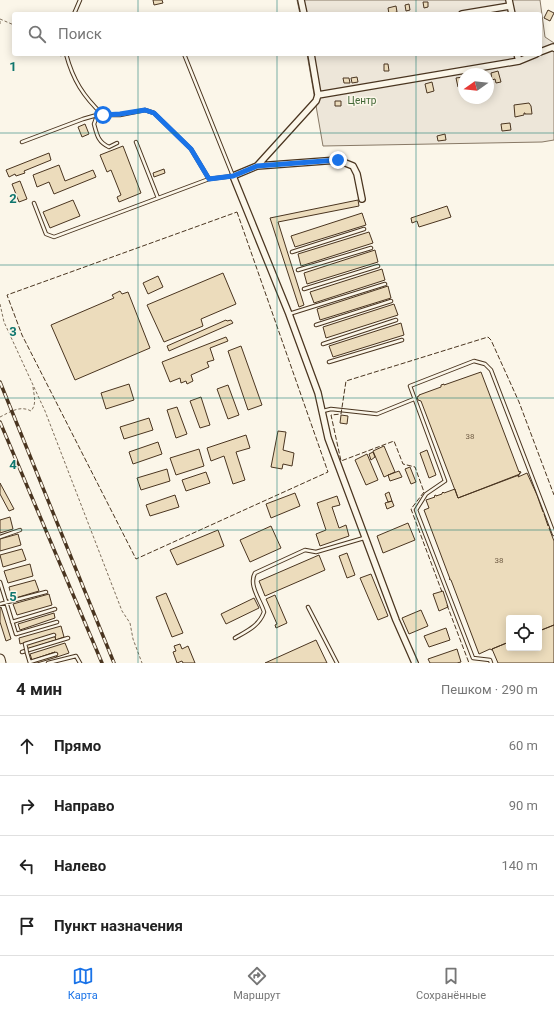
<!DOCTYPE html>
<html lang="ru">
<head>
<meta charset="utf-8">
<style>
  :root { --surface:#fff; --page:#f2f2f2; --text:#222; --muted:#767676; --line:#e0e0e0; --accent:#1a73e8 }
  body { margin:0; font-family:Roboto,sans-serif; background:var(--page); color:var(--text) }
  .controls { position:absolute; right:12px; bottom:12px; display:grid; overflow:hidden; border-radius:4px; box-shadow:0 2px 10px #0003 }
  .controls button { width:36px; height:36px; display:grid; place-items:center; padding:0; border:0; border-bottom:1px solid var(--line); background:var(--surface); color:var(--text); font:20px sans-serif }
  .compass { position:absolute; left:458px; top:68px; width:36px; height:36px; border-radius:50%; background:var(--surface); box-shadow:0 2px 10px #0003; rotate:255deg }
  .stop { position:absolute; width:12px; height:12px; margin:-9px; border:3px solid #1a73e8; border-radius:50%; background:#fff }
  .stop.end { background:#1a73e8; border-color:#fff; box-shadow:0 1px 4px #0008 }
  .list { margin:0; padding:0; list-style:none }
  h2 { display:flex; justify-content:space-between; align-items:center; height:52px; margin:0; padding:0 16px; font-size:17px }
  h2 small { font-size:13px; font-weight:400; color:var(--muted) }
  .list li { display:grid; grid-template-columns:26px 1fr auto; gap:12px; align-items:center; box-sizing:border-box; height:60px; padding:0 16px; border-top:1px solid var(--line) }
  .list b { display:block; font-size:15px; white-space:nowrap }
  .list em { font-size:13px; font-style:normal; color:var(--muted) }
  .icon { flex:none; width:22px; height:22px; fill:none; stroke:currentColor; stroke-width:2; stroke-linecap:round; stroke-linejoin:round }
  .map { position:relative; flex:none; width:554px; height:663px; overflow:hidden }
  .search { position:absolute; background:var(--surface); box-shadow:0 2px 10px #0003; left:12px; right:12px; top:12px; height:44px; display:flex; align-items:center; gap:10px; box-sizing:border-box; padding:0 14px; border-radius:4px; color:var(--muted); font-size:15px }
  .sheet { height:292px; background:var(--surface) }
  nav { display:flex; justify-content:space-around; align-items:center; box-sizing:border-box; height:56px; border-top:1px solid var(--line); background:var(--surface); font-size:11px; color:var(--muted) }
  nav a { display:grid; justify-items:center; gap:2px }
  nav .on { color:var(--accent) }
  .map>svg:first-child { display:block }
</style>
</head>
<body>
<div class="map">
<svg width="554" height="663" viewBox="0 0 554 663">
  <rect width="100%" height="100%" fill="#fbf6e9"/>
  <path fill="#ede6d9" stroke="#887966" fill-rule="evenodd" d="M297 0H540L545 37 554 43V140L542 142 323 146 307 54H540V14H300ZM464 74H488V98H464Z"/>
  <path fill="#ecdcbc" stroke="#4a3520" d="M153 0H162L163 3 154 5Z
    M423 2H428V7L424 8Z
    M409 4 410 10 406 11 405 5Z
    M396 6 397 12 389 14 388 8Z
    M548 10 554 13 550 21 544 18Z
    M384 64H388L389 71H384Z
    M498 71 501 82 496 83 495 79 492 80 491 73Z
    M357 77 358 82 352 83 351 78Z
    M463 77 464 86 458 87 456 78Z
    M343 78H349L350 83H344Z
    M432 82 434 91 427 93 425 84Z
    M335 101H341V106H335Z
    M529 103 531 106 532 114H525V113H524V115L515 117 514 105Z
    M510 123 511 130 502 131 501 124Z
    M85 124 89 134 82 137 78 127Z
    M445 134 446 140 438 141 437 136Z
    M123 146 141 193 119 202 117 197 121 195 111 170 107 172 100 155Z
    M49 153 51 160 24 171 25 173 16 176 15 174 9 177 6 170Z
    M59 165 65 181 93 170 96 177 54 194 49 182 37 187 33 175Z
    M164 169 165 173 154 177 153 173Z
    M20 181 27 199 19 202 12 184Z
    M73 200 80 216 50 228 43 212Z
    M358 200 359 206 278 222 304 305 299 307 270 218Z
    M447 206 451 217 419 227 417 221 412 223 411 218Z
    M362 213 366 225 295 247 291 236Z
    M369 232 373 243 301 266 298 254Z
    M375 250 378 262 307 284 304 273Z
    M382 269 385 280 314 303 310 292Z
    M223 273 236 304 201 319 203 326 164 342 147 305Z
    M158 276 163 287 148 294 143 283Z
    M388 286 391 298 320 320 317 309Z
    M120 291 122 294 128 292 150 348 75 380 51 325 114 298 112 295Z
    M394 304 398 315 326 338 323 327Z
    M226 320 227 321 231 320 233 323 169 351 167 346Z
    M401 323 404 335 333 357 329 346Z
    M226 337 228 341 210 348 214 360 207 362 209 367 191 375 193 381 187 384 186 381 181 383 180 378 170 382 162 362Z
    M241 346 262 405 248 410 228 351Z
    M481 372 519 472 520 471 521 473H519L520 474 458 498 421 401 418 400 417 397 419 396V395L441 387V385L444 384V385Z
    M129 384 134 400 106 409 101 393Z
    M228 385 239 415 228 419 217 389Z
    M201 397 210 425 200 428 190 401Z
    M177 407 187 434 176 438 167 410Z
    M341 415 348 416 347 424 340 423Z
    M149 418 153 430 124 439 120 427Z
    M278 431 286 432 283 450 294 453 292 466 283 464 282 469 271 467Z
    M246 435 250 448 236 452 245 480 233 484 224 456 211 461 207 448Z
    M158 442 162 454 133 464 129 452Z
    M384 446 395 472 384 477 373 451Z
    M199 449 204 466 176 475 170 458Z
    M427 450 436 475 429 478 420 453Z
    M373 452 375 457 371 460 369 454Z
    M367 454 378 480 366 485 355 460Z
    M410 467 416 482 411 484 405 469Z
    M167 469 170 481 141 490 137 478Z
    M399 471 402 477 390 481 388 475Z
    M206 472 210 483 186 491 182 480Z
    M527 473 537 495 543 512 544 511 545 514H544L548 526 549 525 550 528H549L554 541V625L539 631V618H509V642L492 649V650L490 649 479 654 451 580 449 579H450L424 510 429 508 426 500 435 497 434 496 436 495V496L442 494V493L443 492 444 493 455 489 458 498 519 475 518 477Z
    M0 483 14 509 9 511 0 494Z
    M389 492 392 501 388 502 385 494Z
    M295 493 300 506 271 518 266 504Z
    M175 495 179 507 150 516 146 505Z
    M337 496 340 505 332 507 339 528 346 525 349 536 320 546 316 534 326 530 317 503Z
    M392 501 394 506 387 509 385 503Z
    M10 517 13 529 0 533V520Z
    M408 523 415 540 383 553 377 536Z
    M271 526 281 548 250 562 240 540Z
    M218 530 224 546 177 565 170 550Z
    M18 534 21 545 0 551V539Z
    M22 549 26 560 3 567 0 555Z
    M347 553 355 575 347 578 339 556Z
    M319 555 325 570 265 596 259 581Z
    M30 564 33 576 8 583 4 571Z
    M371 574 388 616 378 620 360 578Z
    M35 580 39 591 12 599 9 587Z
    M443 591 448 607 439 611 433 594Z
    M166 593 183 633 172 637 156 597Z
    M49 594 52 605 17 615 13 604Z
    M275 595 287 623 276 628 275 625 277 624 266 599Z
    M254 598 259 608 226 624 221 614Z
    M1 607 11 639 6 641 0 622V608Z
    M421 610 428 626 409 634 402 618Z
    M54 613 55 618 20 630 18 624Z
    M554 625V663H498L492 649 509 642V648H539V631Z
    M61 626 64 637 56 640 54 634 20 644 19 638Z
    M446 628 450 640 429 647 424 636Z
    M54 634 56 640 27 649 25 643Z
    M316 640 327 663H265Z
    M65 643 69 653 57 657 55 652 32 660 30 654Z
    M180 644 182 649 188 646 195 663H183L182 661 177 663 173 652 176 651 174 646Z
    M457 649 461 662 457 663H430L428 659Z
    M55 652 57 657 37 663H33L32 660Z"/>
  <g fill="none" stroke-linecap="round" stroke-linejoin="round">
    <g stroke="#4a3520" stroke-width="4.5">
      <path id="service" d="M74 14 80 0
        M66 54C73 80 83 96 103 115
        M97 116 94 124C97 135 98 142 109 147L117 143
        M22 142 83 119 97 115H120L145 110 154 113 191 149 209 179
        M136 142 158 198
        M34 203 46 234 54 237 209 179 233 176 184 54
        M292 252 364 229
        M298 270 371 248
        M304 289 378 266
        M289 314 385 284
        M316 325 391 301
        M323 344 396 320
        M329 362 402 340
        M323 411 331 409 377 414 414 399
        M0 537 20 530
        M0 582 16 634 57 622
        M0 604 46 592
        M308 607 337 663
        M12 622 55 609
        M235 638C247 631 259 626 264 612 261 601 248 585 255 573L305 550 316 552 364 538
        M26 648 25 644 54 635
        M22 652 68 638
        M27 653 30 663
        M30 662 56 654
        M48 663 76 656 80 663
        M491 663 490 660 473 658 416 510 426 494 445 481 410 386 474 361 485 364 491 370 554 534"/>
    </g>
    <g stroke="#4a3520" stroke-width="8">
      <path id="minor" d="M301 0 304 14
        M509 0 512 14
        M462 14 510 6
        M540 52 553 47 554 48
        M311 54 318 95 316 101 257 166 233 176 289 314 318 393 328 438 396 620 415 663
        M517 54 519 61
        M318 95 519 61 536 54
        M257 166 338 160 353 166 357 174 362 199"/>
    </g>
    <g stroke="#4a3520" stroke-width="11">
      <path id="trunk" d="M0 659 1 663"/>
    </g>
    <path stroke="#7f6f5c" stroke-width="1" stroke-dasharray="3 2" stroke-linecap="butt" d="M0 19 14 25
      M0 24V19
      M59 54 62 58
      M0 304 4 322 45 411 122 611 130 623 133 639 142 663
      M0 417C10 412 20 405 31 411 37 404 34 396 33 387"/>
    <use href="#service" stroke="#fbf6e9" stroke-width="2.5"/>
    <use href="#minor" stroke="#fbf6e9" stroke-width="5.5"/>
    <use href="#trunk" stroke="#fbf6e9" stroke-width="9"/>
    <g stroke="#4a3520" stroke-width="3.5">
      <path id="rail" d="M0 382 114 663
        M0 422 102 663"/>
    </g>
    <use href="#rail" stroke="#fbf6e9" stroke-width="2" stroke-dasharray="6" stroke-linecap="butt"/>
    <g stroke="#4a3520" stroke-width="4.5" stroke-linecap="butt">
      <path id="service-bridge" d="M26 648 27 653"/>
    </g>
    <use href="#service-bridge" stroke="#fbf6e9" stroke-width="2.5"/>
    <path stroke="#4a3520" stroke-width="1" stroke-dasharray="5 2" stroke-linecap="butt" d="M237 212 328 472 136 559 22 335 7 295Z
      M442 592 411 509 424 492 415 467 403 464 394 441 341 461 331 415 341 414 346 381 488 337 491 340 519 402 554 495
      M447 605 469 663"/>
  </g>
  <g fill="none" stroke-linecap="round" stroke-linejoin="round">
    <path stroke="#1a73e8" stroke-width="5" d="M103 115 120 114 145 110 154 113 191 149 209 179 233 176 257 166 338 160"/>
  </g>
  <path fill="none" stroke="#0f766e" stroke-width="1" stroke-opacity="0.55" d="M138 0V14M277 0V14M416 0V14M138 54V663M277 54V663M416 54V663M0 133H554M0 265H554M0 398H554M0 530H554"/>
  <g text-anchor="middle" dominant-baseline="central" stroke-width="3" stroke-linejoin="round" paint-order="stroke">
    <g font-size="8" fill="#725f47">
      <text x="470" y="436">38</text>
      <text x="499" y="560">38</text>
    </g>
    <g font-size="10" fill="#436837" stroke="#fbf6e9">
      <text x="362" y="100">Центр</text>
    </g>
  </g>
  <g font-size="13" text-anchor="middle" font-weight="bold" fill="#0f766e" stroke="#fbf6e9" stroke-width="3" stroke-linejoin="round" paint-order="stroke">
    <text x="13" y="71">1</text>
    <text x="13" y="203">2</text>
    <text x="13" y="336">3</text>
    <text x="13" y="469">4</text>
    <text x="13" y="601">5</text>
  </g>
</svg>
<div class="controls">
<button><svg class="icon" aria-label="locate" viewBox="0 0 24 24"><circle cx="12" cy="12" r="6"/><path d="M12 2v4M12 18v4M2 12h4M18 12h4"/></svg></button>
</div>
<svg class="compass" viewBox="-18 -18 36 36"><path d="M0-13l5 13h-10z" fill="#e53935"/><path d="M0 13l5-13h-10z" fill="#767676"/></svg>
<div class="stop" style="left:103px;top:115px"></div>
<div class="stop end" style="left:338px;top:160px"></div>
<div class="search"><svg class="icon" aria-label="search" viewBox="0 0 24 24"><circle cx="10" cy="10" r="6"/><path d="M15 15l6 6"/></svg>Поиск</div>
</div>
<section class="sheet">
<h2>4 мин<small>Пешком · 290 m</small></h2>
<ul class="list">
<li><svg class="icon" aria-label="ahead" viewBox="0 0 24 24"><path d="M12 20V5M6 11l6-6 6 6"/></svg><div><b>Прямо</b></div><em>60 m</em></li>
<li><svg class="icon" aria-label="right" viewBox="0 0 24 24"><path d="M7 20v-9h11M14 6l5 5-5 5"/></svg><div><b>Направо</b></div><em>90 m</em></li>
<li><svg class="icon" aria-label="left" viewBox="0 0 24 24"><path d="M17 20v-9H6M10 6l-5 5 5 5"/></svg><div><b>Налево</b></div><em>140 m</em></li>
<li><svg class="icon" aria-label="arrive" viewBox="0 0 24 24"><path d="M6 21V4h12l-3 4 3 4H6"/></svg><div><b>Пункт назначения</b></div></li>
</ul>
</section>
<nav>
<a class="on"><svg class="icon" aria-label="map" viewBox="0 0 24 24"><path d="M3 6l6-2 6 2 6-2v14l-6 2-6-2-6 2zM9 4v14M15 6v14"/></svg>Карта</a>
<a><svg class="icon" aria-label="directions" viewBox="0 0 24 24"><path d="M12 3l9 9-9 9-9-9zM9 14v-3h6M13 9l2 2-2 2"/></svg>Маршрут</a>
<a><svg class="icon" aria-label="saved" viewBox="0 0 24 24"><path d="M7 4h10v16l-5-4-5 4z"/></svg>Сохранённые</a>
</nav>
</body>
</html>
